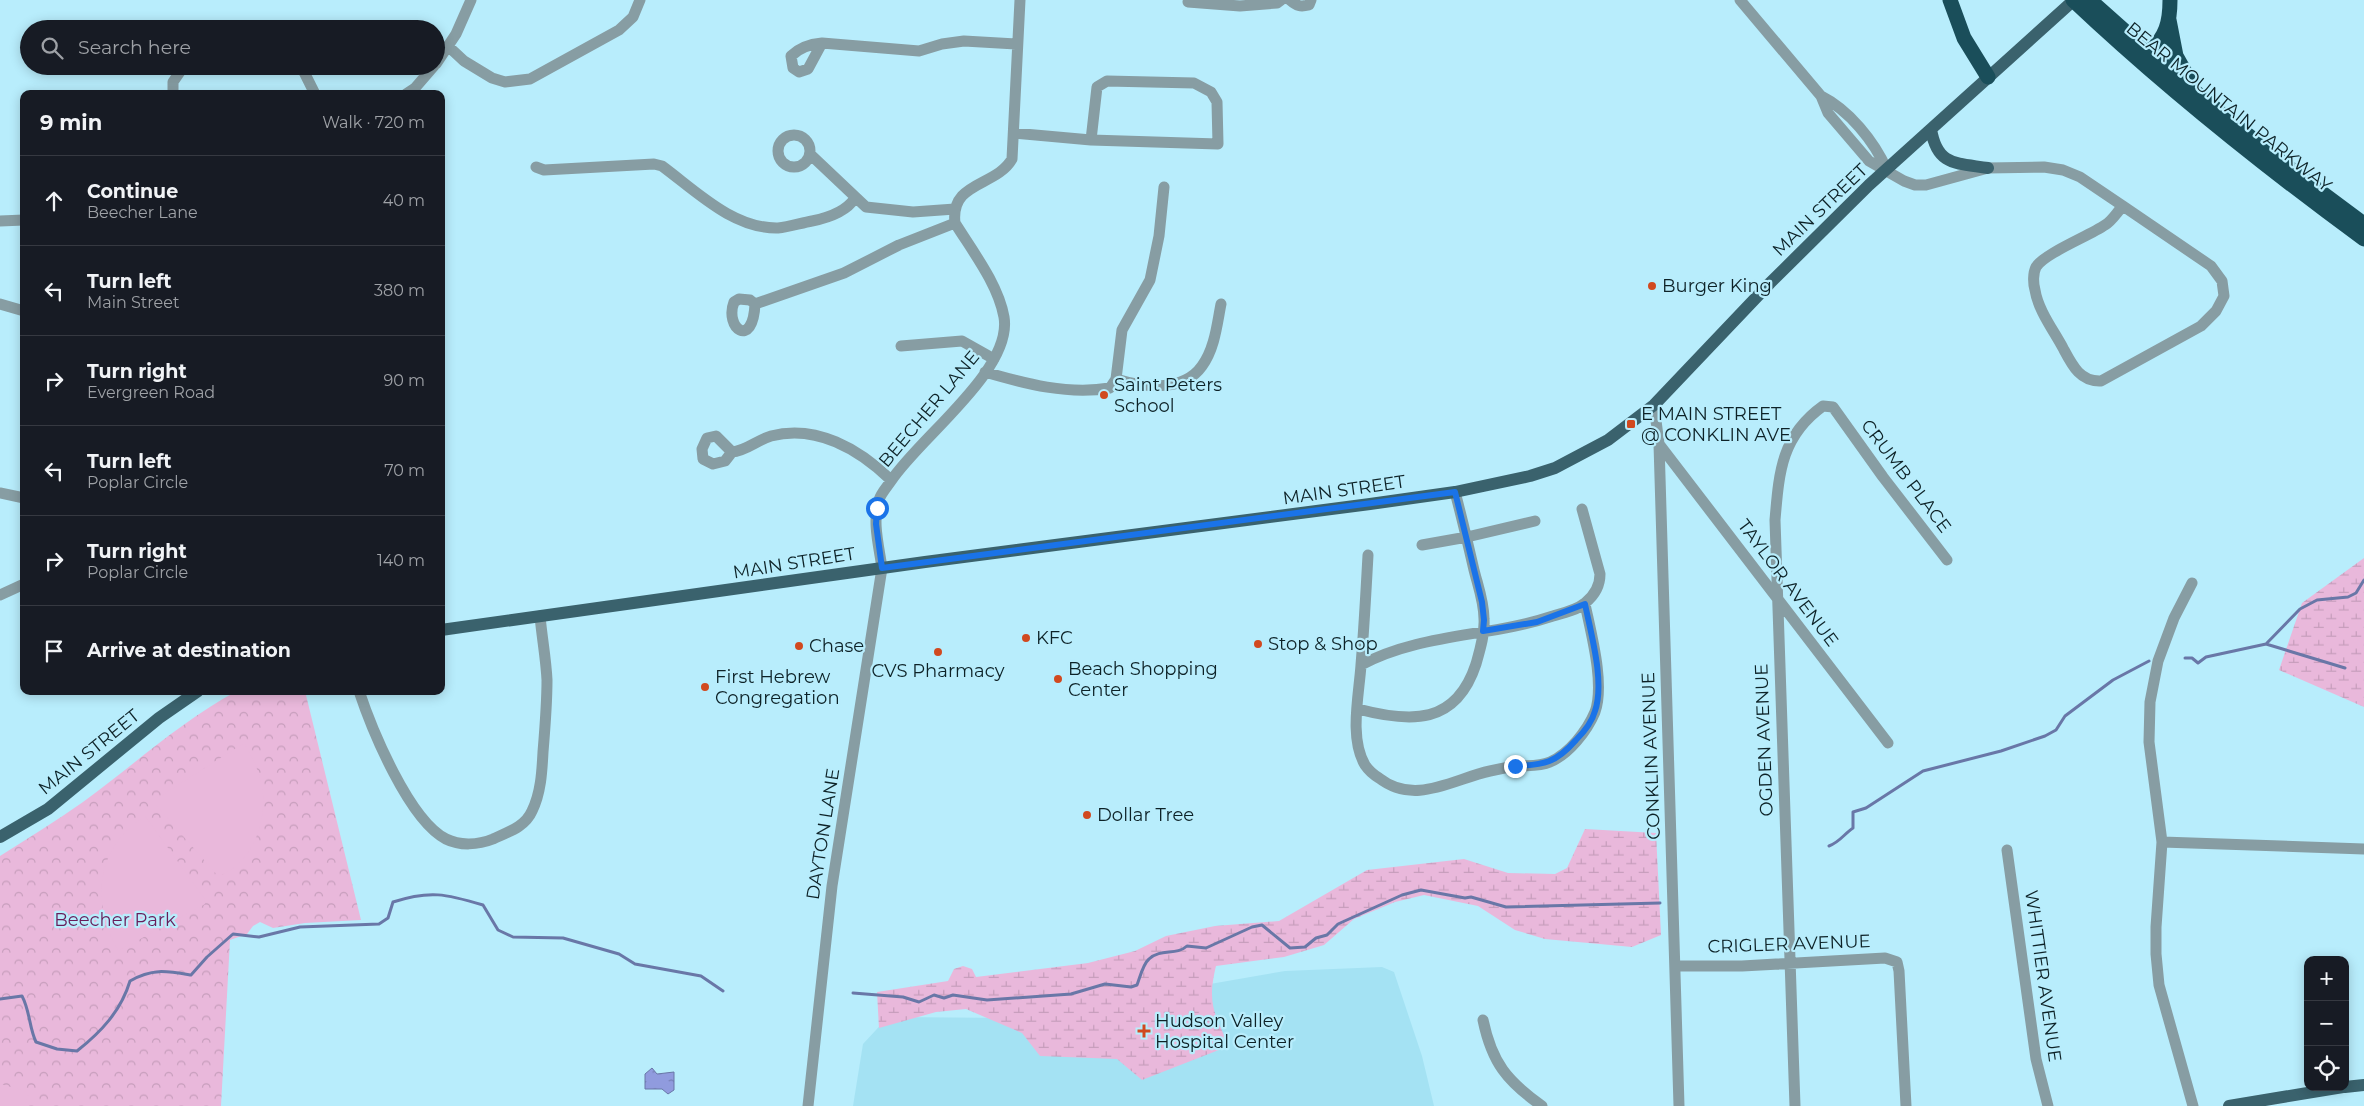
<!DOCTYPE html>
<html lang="en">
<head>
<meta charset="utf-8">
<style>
  :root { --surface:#171b24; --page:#242831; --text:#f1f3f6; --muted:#9ea1a6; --line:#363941 }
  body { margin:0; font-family:Montserrat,sans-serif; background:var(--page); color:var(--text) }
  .controls { position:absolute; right:15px; bottom:15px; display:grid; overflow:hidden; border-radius:10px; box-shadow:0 2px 12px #0003 }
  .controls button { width:45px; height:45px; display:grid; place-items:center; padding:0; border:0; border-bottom:1px solid var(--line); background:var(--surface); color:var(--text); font:25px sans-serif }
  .stop { position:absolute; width:15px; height:15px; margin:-11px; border:4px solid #1a73e8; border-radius:50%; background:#fff }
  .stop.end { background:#1a73e8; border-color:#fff; box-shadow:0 1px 5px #0008 }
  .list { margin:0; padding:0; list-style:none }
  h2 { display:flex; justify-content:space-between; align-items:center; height:65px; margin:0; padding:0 20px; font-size:21px }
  h2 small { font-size:16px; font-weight:400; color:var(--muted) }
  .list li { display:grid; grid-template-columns:32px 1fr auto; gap:15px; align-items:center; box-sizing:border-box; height:90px; padding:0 20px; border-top:1px solid var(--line) }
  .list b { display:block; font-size:19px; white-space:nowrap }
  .list p { margin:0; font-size:16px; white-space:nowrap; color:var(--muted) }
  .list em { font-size:16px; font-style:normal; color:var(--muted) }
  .icon { flex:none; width:28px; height:28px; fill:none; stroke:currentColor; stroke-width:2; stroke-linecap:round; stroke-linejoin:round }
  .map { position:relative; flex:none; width:2364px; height:1106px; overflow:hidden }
  .search { position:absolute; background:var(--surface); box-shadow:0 2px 12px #0003; left:20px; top:20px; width:425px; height:55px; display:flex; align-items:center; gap:12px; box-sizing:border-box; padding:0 18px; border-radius:28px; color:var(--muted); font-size:19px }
  .panel { position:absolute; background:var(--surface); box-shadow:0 2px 12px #0003; left:20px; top:90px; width:425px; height:605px; border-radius:10px }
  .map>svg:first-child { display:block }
</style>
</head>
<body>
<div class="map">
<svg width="2364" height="1106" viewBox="0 0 2364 1106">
  <defs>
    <pattern id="wetland-marsh" width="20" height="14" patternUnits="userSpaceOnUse" patternTransform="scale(1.25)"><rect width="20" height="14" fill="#e9b8db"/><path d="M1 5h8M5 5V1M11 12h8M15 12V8" fill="none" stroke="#c79ebc"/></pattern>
    <pattern id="park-crowns" width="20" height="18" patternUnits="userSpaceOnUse" patternTransform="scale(1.25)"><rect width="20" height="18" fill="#e9b8db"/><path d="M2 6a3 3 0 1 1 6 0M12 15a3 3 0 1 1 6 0" fill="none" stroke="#c79ebc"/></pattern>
    <pattern id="water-ripples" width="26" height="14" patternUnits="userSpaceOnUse" patternTransform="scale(1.25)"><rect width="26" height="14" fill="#909bde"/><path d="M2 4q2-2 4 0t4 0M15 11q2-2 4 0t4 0" fill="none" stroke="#747eb4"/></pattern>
  </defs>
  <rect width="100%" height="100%" fill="#b8edfc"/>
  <path fill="#a4e2f3" d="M1382 967 1394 972 1422 1056 1434 1106H853L863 1044 888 1017 1015 1018 1285 971Z"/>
  <path fill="url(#wetland-marsh)" d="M2364 558V707L2279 670 2302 603Z
    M1585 829 1656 833 1661 935 1632 947 1545 939 1515 930 1478 906 1424 895 1395 902 1354 919 1324 945 1284 957 1216 966C1207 1003 1214 1013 1229 1046L1142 1080 1117 1059 1040 1056 1022 1033 966 1009 936 1012 879 1028 877 992 948 981 954 969 963 966 972 969 976 977 1088 963 1135 951 1166 936 1215 926 1279 921 1367 870 1464 859 1508 873 1555 874 1567 868Z"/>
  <path fill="url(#park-crowns)" d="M237 691H305L361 920 305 923 273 928 260 922 253 926 247 934 230 940 221 1106H0V856C28 838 56 821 83 802 134 765 181 721 237 691Z"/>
  <path fill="#e9b8db" d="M244 743C252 757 259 770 262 786 268 819 253 865 218 876L156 805V799Z
    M145 816 204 898 205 904 118 951C91 901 95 849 145 816Z
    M0 1084 29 1092 25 1106H0Z"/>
  <path fill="url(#water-ripples)" stroke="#6977a7" d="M652 1068 657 1074 674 1072V1090L668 1094 662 1089H645V1074Z"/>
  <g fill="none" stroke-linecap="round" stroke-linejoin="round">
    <path stroke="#6977a7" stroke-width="3" d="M2266 644 2300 609 2317 600 2348 597 2356 593 2364 580
      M2185 658H2192L2198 663 2206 657 2266 644 2345 668
      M1829 846C1840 842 1844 834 1853 828V812L1866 808 1923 771 2001 751 2045 736 2056 730 2065 716 2113 680 2149 661
      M853 993 903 997 919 1002 934 995 944 998 953 995 987 1000 1071 994 1105 984 1131 987 1137 985C1140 977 1143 964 1149 959 1161 948 1176 956 1187 946L1206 948 1252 927 1262 925 1290 948 1305 947 1316 938 1327 935 1338 924 1402 895 1421 890 1465 898 1471 897 1506 907 1660 903
      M0 999 22 996C30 1011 29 1027 36 1042L57 1049 77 1051C101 1032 121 1011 130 981 152 968 167 971 191 975L207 957 233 934 259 937 300 927 379 924 388 918 393 902C430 890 446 894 483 905L498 930 513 937 563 938 619 954 635 964 701 976 723 991"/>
    <path stroke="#879da3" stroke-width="11" d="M1290 0C1297 6 1300 7 1309 5L1311 0
      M1740 0 1821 96 1828 113 1869 161 1904 181 1915 185H1926L1988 168 2044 167 2063 170 2080 177 2123 206
      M1188 2 1240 6 1277 3 1281 0
      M256 29H269
      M822 43 919 51 942 44 964 41 1016 44
      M822 43 808 69 799 72 793 68 791 56C800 47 810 44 822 43Z
      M449 47 464 61 492 78 505 82 530 79 619 30 633 17 640 0
      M436 64 456 34 471 0
      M301 66 315 94
      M1107 81 1194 83 1211 92 1217 102 1218 144 1091 140 1097 87Z
      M173 94V82L184 66
      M406 94 415 88 434 66
      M1821 96C1849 110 1874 141 1887 170
      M1014 133 1091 140
      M778 151a16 16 0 1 1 32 0a16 16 0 1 1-32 0Z
      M811 155 866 207 913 212 955 209
      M536 167 544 170 654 164 662 166C696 191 733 229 778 228 789 227 801 223 812 221 827 218 846 212 855 198
      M2123 206 2211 266 2222 281 2224 296 2216 311 2201 326 2101 381C2080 382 2072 365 2063 348 2054 331 2038 310 2035 290 2033 283 2033 273 2036 267 2045 253 2089 236 2105 225 2112 221 2117 212 2123 206Z
      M0 221 24 220
      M739 299 750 300 755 304C753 350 724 328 734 302Z
      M0 304 24 311
      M755 304 844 273 899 245 955 223
      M901 346 962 341 994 359
      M985 372C1026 384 1068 395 1110 388L1116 379 1122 330 1150 280 1159 236 1164 187
      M1116 379C1142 387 1183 393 1202 366 1215 348 1217 324 1221 304
      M1654 405 1659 444 1679 1106
      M716 436 732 452 725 461 713 464 703 459 702 449 707 438Z
      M1659 444 1888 743
      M732 452C746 451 757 440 771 436 816 424 859 449 891 480
      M0 493 24 498
      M1422 545 1467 537 1535 521
      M1368 555C1366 592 1364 628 1361 665 1359 695 1349 738 1365 765 1369 771 1374 775 1379 778 1415 806 1453 779 1490 771 1499 769 1508 767 1516 766 1528 765 1539 767 1550 762 1569 754 1587 731 1595 712 1605 684 1591 633 1585 604
      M2192 583 2174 618 2158 661 2150 702 2149 742 2162 842 2156 927V954L2159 985 2193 1106
      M0 595 24 584
      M1361 665C1421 633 1490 637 1553 616 1564 613 1577 610 1585 603 1595 595 1600 586 1600 574L1582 509
      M359 691C372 730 409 820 446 839 460 846 478 845 493 839 508 832 525 827 532 811 541 793 542 771 543 752 545 728 547 704 547 680 546 659 542 638 540 616
      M1358 709C1411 723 1456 725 1476 664 1480 650 1485 634 1484 619 1484 602 1478 586 1474 570 1468 544 1462 518 1455 492
      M2162 842 2364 849
      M2007 850 2036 1059 2048 1106
      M1675 966H1742L1885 958 1897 962 1899 971 1906 1106
      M1483 1020C1492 1063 1507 1081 1542 1106
      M808 1106 832 886 882 568C879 546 872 522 879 500 881 493 887 487 891 481 919 438 1013 370 1004 317 998 284 973 252 955 223 950 181 996 187 1012 159L1020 0
      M1795 1106 1775 520C1779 473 1781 436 1823 406L1833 407 1883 477 1947 560"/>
    <path stroke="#3a626d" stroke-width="12" d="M1931 129C1937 166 1956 163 1988 168
      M441 630 925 562 1370 504 1455 492 1530 476 1555 468 1608 440 1654 405 1770 283 1869 185 2074 0
      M0 837 48 809 159 718 198 691
      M2345 1087 2364 1085
      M2229 1106 2343 1087"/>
    <path stroke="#1a4e5a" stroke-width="15" d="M1950 0 1964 38 1988 77
      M2073 0C2164 86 2263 165 2364 239
      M2090 0C2177 79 2269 155 2364 224
      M2169 20 2176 56 2190 81
      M2150 52C2166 36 2170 23 2170 0"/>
  </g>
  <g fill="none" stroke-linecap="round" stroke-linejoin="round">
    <path stroke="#1a73e8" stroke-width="6" d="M877 508 876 524 882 568 1455 492 1482 602 1484 620 1483 631 1537 622 1585 604C1591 634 1605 682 1595 711 1592 722 1584 732 1576 740 1556 763 1544 765 1515 766"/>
  </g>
  <g fill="#d1491f" stroke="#b8edfc" stroke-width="2">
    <circle cx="1652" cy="286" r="5"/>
    <circle cx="1104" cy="395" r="5"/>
    <rect x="1626" y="419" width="10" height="10" rx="2.5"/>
    <circle cx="1026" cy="638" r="5"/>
    <circle cx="1258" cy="644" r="5"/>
    <circle cx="799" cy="646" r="5"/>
    <circle cx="938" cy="652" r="5"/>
    <circle cx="1058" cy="679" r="5"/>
    <circle cx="705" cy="687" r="5"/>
    <circle cx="1087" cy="815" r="5"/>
    <path d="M1141.5 1023.5h5v5h5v5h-5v5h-5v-5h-5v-5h5z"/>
  </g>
  <g text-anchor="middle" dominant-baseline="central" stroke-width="4.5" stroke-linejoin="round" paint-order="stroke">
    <g font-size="18" fill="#0d2227" stroke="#b8edfc">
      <text transform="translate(2229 107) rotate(39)">BEAR MOUNTAIN PARKWAY</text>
      <text transform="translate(1820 210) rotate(-44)">MAIN STREET</text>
      <text transform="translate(929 409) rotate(-50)">BEECHER LANE</text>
      <text transform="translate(1906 476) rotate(53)">CRUMB PLACE</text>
      <text transform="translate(1344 490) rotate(-8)">MAIN STREET</text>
      <text transform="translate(794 563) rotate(-9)">MAIN STREET</text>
      <text transform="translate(1788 583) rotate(53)">TAYLOR AVENUE</text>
      <text transform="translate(1764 740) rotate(-92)">OGDEN AVENUE</text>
      <text transform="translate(89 752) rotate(-39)">MAIN STREET</text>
      <text transform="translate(1651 756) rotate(-92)">CONKLIN AVENUE</text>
      <text transform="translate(823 834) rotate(-81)">DAYTON LANE</text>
      <text transform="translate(1789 944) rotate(-2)">CRIGLER AVENUE</text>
      <text transform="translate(2043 976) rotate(82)">WHITTIER AVENUE</text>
    </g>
    <g font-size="18" fill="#0d2227" stroke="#b8edfc" text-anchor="start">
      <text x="1662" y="286">Burger King</text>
      <text x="1114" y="385">Saint Peters<tspan x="1114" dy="21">School</tspan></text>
      <text x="1641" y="414">E MAIN STREET<tspan x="1641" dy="21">@ CONKLIN AVE</tspan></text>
      <text x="1036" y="638">KFC</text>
      <text x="1268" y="644">Stop &amp; Shop</text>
      <text x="809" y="646">Chase</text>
      <text x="1068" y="669">Beach Shopping<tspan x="1068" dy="21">Center</tspan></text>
      <text x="938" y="671" text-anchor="middle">CVS Pharmacy</text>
      <text x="715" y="677">First Hebrew<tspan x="715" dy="21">Congregation</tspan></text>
      <text x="1097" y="815">Dollar Tree</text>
      <text x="1155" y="1021">Hudson Valley<tspan x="1155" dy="21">Hospital Center</tspan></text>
    </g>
    <g font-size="18" fill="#681d5a" stroke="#b8edfc">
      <text x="115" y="920">Beecher Park</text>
    </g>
  </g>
</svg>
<div class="controls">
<button>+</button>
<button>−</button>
<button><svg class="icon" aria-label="locate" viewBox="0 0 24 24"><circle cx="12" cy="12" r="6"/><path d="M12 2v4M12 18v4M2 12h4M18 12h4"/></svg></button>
</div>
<div class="stop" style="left:877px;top:508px"></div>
<div class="stop end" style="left:1515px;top:766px"></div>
<div class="search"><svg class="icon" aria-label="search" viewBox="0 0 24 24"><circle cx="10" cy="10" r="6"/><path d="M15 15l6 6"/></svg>Search here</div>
<section class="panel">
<h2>9 min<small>Walk · 720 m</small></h2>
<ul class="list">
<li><svg class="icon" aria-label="ahead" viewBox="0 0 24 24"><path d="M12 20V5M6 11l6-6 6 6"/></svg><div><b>Continue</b><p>Beecher Lane</p></div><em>40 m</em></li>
<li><svg class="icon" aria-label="left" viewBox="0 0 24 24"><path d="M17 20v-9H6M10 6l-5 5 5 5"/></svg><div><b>Turn left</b><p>Main Street</p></div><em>380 m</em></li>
<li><svg class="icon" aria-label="right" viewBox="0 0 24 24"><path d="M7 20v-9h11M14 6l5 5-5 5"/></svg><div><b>Turn right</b><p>Evergreen Road</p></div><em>90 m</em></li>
<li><svg class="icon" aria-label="left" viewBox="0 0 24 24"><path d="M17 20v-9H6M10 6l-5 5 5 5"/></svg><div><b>Turn left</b><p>Poplar Circle</p></div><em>70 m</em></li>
<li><svg class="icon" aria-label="right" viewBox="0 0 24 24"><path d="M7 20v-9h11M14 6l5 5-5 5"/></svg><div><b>Turn right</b><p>Poplar Circle</p></div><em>140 m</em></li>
<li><svg class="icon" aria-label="arrive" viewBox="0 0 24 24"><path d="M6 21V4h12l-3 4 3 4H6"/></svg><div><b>Arrive at destination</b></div></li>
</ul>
</section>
</div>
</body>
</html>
